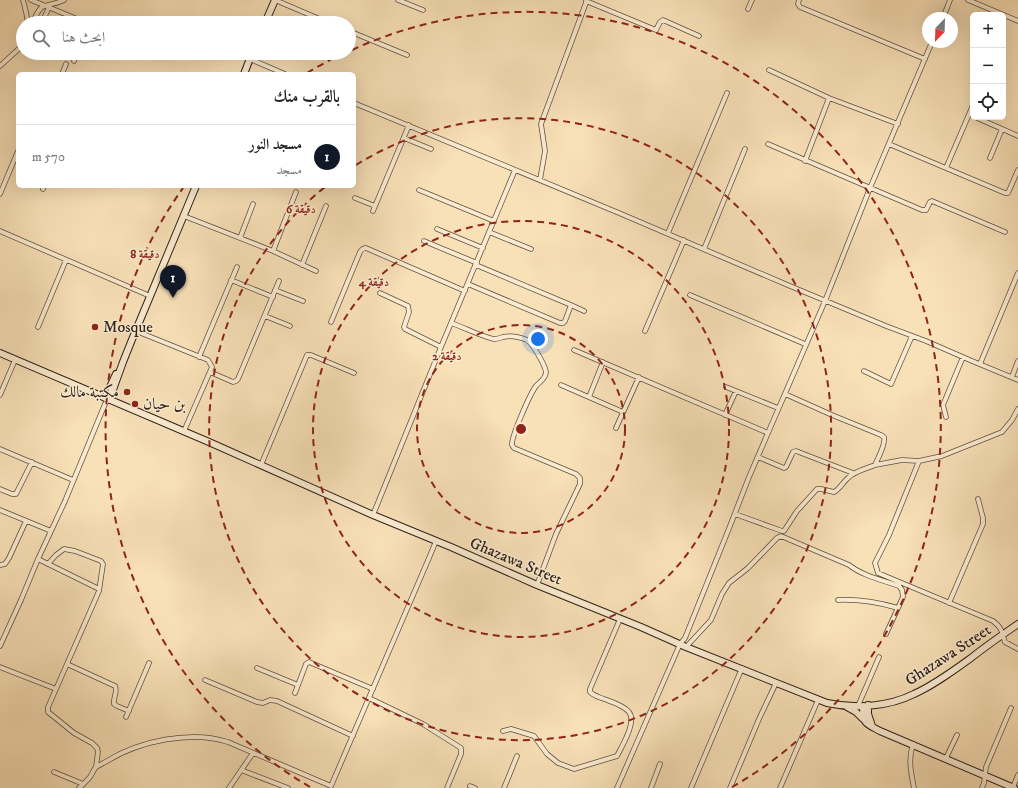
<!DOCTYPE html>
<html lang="ar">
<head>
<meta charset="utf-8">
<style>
  :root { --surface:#fff; --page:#f2f2f2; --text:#222; --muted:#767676; --line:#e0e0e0; --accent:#111827 }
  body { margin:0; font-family:"IM FELL DW Pica",Amiri,serif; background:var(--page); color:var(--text); direction:rtl }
  .controls { position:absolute; right:12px; top:12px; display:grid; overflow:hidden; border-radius:6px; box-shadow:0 4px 16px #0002 }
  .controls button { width:36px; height:36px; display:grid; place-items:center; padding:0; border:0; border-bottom:1px solid var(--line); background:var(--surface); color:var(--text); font:20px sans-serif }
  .compass { position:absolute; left:922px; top:12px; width:36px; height:36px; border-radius:50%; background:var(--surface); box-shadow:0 4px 16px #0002; rotate:203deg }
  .you { position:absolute; left:538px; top:339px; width:14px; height:14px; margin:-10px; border:3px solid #fff; border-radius:50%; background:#1a73e8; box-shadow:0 0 0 6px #1a73e833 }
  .badge { display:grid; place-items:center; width:26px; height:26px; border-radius:50%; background:var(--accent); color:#fff; font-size:13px; font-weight:700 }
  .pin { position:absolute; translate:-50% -33px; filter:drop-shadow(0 1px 2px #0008) }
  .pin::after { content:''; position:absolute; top:21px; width:14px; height:12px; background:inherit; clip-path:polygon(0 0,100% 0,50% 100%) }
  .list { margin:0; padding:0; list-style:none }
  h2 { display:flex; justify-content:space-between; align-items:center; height:52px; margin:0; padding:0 16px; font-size:17px }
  h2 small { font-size:13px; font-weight:400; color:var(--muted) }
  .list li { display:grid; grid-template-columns:26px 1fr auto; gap:12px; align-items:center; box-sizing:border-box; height:64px; padding:0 16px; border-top:1px solid var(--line) }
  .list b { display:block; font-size:15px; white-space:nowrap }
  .list p { margin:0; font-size:13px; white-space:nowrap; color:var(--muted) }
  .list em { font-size:13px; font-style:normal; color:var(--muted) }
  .icon { flex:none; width:22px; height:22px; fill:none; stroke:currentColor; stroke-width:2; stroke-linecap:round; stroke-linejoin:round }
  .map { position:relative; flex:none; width:1018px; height:788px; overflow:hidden; direction:ltr }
  .search { position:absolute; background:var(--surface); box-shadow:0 4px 16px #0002; left:16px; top:16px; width:340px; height:44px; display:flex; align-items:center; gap:10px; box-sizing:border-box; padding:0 14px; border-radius:22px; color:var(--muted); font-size:15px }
  .panel { position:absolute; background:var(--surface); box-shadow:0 4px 16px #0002; left:16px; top:72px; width:340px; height:116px; border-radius:6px; direction:rtl }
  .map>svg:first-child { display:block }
</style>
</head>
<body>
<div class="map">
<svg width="1018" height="788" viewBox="0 0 1018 788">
  <rect width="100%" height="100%" fill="#f8e0b7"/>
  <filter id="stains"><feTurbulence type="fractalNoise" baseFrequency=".005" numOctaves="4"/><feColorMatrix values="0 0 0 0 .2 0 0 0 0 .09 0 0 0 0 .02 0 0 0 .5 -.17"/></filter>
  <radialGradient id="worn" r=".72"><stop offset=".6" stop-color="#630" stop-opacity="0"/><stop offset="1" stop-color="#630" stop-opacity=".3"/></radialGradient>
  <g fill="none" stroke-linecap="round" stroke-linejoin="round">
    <g stroke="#605041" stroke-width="5.5">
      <path id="minor" d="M23 0 26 12 28 23
        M31 0 82 21 84 23
        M275 0 329 23
        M398 0 423 10
        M799 0 798 4 800 7 925 59
        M968 0 1018 21
        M586 1 656 30 660 22 663 20 699 36
        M748 9 752 0
        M943 18 950 0
        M32 23C35 18 37 12 41 8 46 4 57 4 64 0
        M42 23 49 7
        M349 31 407 55
        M250 59 285 74
        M74 61 77 53
        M0 66 23 45
        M769 70 829 98 898 124
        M62 74 66 64
        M354 103 619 213 790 286 886 326 926 341 972 361 1018 380
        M975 117 1018 136
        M404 138 431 149
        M768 144 922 210H926L930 202 932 201 1005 232
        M889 144 1005 193H1008L1018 170
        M990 158 1002 129
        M805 161 829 98
        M946 168 973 105
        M540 180 545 151 541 124 587 0
        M43 189 44 186
        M419 190 494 221
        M0 194 18 151
        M355 198 375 206
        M373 211 409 125
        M184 216 273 251 316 271
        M437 229 483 248
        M0 231 150 296
        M489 232 531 249
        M668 233 727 93
        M240 238 253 204
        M424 241 477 263
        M704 249 745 149
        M273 251 296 192
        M302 265 326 206
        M231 280 273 297
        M468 284 560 323H563L565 321 571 305 476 265
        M275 290 303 301
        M380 293 408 306 409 312 404 327 405 329 441 347
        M690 295 805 344
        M571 305 584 311
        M265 316 290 326
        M331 322 360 252C362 249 363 248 366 248L465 291
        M451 323C463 327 483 337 494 339 498 339 500 338 503 337 511 335 520 337 527 340 533 344 545 365 546 372 546 379 539 382 536 386 530 394 511 437 512 445L514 448 576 474 580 478V484L556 534 537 585
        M38 327 66 260
        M136 331 208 360 212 367 184 431
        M645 331 684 240
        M574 350 768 433
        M199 357 237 267
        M980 364 1018 273
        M864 371 891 384 912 336
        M210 372 233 382 236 381 238 379 279 281
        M1012 377 1018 361
        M561 385 623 412
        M726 387 778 408
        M0 395 15 360
        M589 397 603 362
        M725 415 736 391
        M946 417 943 405 963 357
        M616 428 639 377
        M0 449 73 480
        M758 457 784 468 786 467 793 452 796 451 853 473
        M919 461 942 456 1002 432 1012 420 1018 409
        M261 465 307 355H311L354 373
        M875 465 902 460 919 461 889 535 875 563 878 573 993 621C1003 629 1001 631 1005 642L1018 649
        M0 489 12 494H16L32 462
        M0 510 51 531
        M735 514 782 531H784L797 511 817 489H821L834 492C840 489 843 482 848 478 855 471 866 469 875 465 878 458 886 444 884 437L881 435 832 415 785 394
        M373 515 441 347 515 170
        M38 559 99 589
        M48 564 56 555 64 549 75 551 101 561 103 564 99 591 56 689
        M0 565 5 564 9 558 26 521
        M838 600C860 599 877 602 898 608
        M949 603 983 524V518L978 499
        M0 646 21 600 38 559 65 501 105 404 109 399
        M686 647 711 620 722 594 729 583 748 568 777 538 781 536 849 565C863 576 882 580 899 586L902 590 903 597 886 634
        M67 664 115 686C118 692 113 697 114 704L117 706 129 711
        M0 667 56 689 48 707V712L74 733 92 743 97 748 98 752 96 767
        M257 668 298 685
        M205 680 257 702 263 703 270 700 277 701 353 736
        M295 693 306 664 309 662 373 689
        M369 698 423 724 461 748V754L447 788
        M858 706 879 657
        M126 717 149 663
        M503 731 511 729 534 736 547 754 558 763 574 769 617 756C622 746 637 722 629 712 623 705 612 702 604 699 599 697 594 696 590 692V689L620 619
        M913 744C908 759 911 773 914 788
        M946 758 957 735
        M241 770 288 788
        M54 772 83 784
        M470 786 475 788
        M1013 787 1018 775
        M79 788C83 785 86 781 90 777 92 774 94 769 96 767 99 765 104 763 107 761 139 741 191 730 228 742L331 786 429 558 436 541
        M229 788 253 753
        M504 788 517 756
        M617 788 680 644 685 638 730 526 749 477 825 301 870 188 932 42
        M651 788 660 764
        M691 788 742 668
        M730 788 759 719 776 683
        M780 788 818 700
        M982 788 984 783 986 767 1011 708"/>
    </g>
    <g stroke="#2d201a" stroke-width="8">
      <path id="secondary" d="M265 23 275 0
        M244 74 252 53
        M0 353 209 442 373 515 451 547 537 585 641 627 686 647 827 703C855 709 888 707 914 694 934 685 953 671 971 658 986 646 1002 635 1018 624
        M105 398 116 374
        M109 399 114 387 123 362 131 342 196 186
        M868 705V714L872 726
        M863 706C863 724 865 723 880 731L1014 788
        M847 707 856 712 863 719"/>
    </g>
    <use href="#minor" stroke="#faebd0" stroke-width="4"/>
    <use href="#secondary" stroke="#faebd0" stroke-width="6"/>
  </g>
  <g fill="none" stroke="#8f2418" stroke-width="2" stroke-dasharray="7 5">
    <circle cx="521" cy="429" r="104"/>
    <circle cx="521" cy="429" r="208"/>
    <path d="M356 165A311 311 0 1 1 325 187"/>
    <path d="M310 787A415 415 0 0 1 183 188M307 73A415 415 0 0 1 342 54M352 50A415 415 0 0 1 732 787"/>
  </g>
  <g fill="#8f2418" stroke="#faebd0" stroke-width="1.5">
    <circle cx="95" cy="327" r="4"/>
    <circle cx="127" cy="392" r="4"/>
    <circle cx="135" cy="404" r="4"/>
  </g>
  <g text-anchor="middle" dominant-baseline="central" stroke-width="3" stroke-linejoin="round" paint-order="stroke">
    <g font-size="16" fill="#2d201a" stroke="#faebd0" text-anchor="start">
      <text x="103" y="327">Mosque</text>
      <text x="119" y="392" text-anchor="end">مكتبة مالك</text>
      <text x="143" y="404">بن حيان</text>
    </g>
    <g font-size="16" fill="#2d201a" stroke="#faebd0">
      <text transform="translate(516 561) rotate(23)">Ghazawa Street</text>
      <text transform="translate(948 655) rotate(-33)">Ghazawa Street</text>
    </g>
  </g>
  <circle cx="521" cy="429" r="6" fill="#8f2418" stroke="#faebd0" stroke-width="2"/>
  <g font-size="12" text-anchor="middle" font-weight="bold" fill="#8f2418" stroke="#faebd0" stroke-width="3" stroke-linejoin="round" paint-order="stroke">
    <text x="301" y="213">6 دقيقة</text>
    <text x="145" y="258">8 دقيقة</text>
    <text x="374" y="286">4 دقيقة</text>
    <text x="447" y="360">2 دقيقة</text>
  </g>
  <rect width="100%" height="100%" filter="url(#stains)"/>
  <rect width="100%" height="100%" fill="url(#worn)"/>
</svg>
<div class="controls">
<button>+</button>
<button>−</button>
<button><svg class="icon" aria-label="locate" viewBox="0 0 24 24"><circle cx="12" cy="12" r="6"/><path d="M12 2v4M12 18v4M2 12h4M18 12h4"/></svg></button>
</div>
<svg class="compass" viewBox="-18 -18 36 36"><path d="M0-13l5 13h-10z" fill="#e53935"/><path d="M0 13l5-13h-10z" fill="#767676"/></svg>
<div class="you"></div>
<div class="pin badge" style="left:173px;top:298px">1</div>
<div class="search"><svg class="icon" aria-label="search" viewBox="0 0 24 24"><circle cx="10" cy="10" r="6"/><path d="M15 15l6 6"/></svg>ابحث هنا</div>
<section class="panel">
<h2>بالقرب منك<small></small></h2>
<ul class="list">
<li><span class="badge">1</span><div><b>مسجد النور</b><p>مسجد</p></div><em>570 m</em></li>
</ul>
</section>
</div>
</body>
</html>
